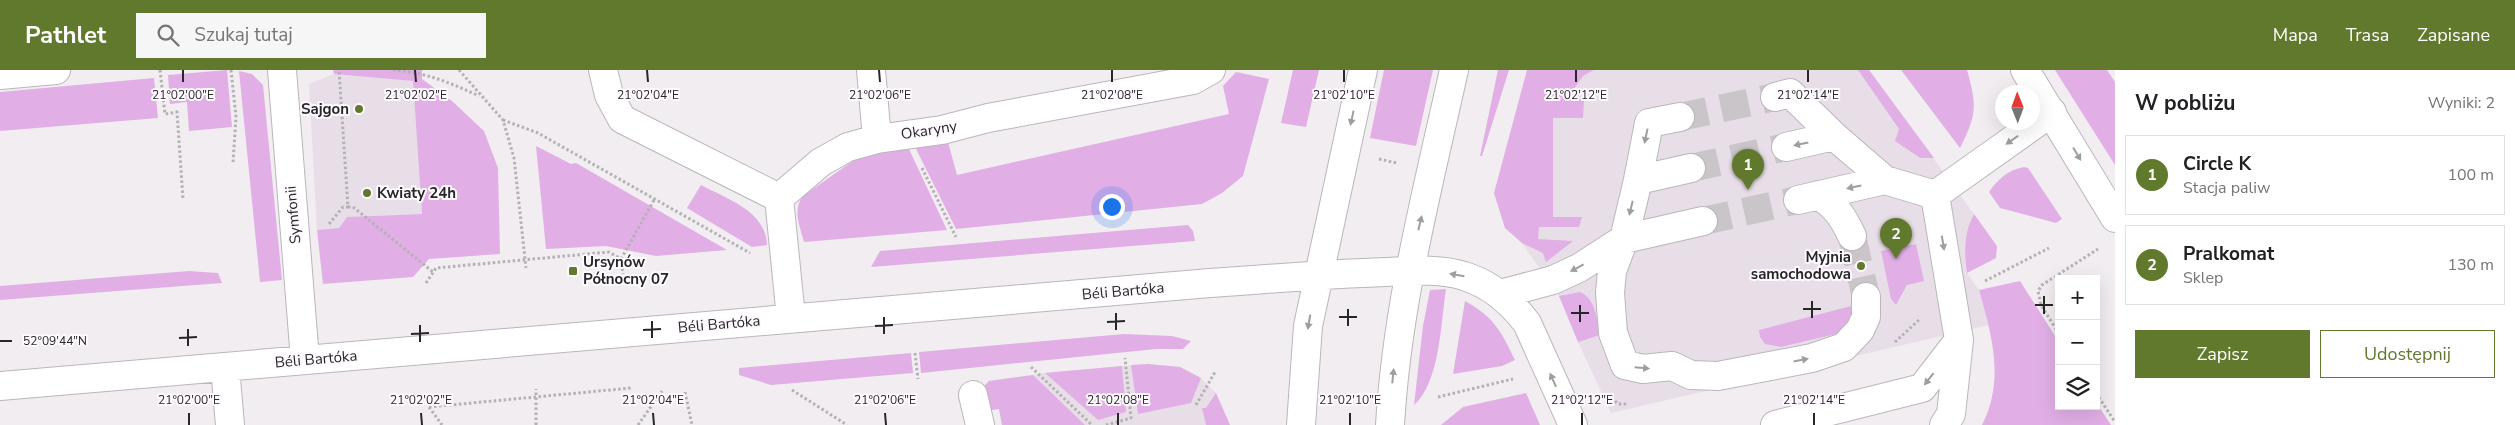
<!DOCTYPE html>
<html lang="pl">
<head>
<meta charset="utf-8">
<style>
  :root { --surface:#fff; --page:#f6f6f6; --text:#202124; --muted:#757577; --line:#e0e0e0; --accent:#61792c }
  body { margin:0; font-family:"Nunito Sans",sans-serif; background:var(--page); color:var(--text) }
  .controls { position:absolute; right:15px; bottom:15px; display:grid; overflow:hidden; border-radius:0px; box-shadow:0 5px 20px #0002 }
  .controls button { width:45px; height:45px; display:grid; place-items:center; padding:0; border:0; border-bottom:1px solid var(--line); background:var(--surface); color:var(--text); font:25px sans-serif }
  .compass { position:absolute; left:1995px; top:15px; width:45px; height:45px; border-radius:50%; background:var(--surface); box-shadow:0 5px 20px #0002; rotate:359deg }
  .you { position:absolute; left:1111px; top:136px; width:18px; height:18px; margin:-12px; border:4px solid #fff; border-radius:50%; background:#1a73e8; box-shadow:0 0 0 8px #1a73e833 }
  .badge { display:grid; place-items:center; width:32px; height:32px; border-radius:50%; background:var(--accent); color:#fff; font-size:16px; font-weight:700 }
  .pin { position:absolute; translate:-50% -41px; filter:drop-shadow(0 1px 2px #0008) }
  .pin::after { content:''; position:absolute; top:26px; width:18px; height:15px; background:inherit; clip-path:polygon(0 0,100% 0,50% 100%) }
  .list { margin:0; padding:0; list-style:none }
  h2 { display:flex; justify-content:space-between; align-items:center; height:65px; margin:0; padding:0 20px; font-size:21px }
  h2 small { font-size:16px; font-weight:400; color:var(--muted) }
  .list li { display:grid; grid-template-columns:32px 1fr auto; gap:15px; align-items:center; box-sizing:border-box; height:80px; margin:0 10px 10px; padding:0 10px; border:1px solid var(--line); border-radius:0px }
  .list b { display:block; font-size:19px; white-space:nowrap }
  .list p { margin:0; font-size:16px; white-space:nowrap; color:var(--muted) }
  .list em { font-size:16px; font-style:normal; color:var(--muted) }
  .actions { display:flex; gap:10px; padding:15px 20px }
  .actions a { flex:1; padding:11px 0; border:1px solid var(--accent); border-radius:0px; text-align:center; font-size:18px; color:var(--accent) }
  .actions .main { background:var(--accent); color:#fff }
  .icon { flex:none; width:28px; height:28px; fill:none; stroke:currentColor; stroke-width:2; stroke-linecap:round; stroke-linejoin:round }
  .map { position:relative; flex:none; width:2115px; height:355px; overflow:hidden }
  header { display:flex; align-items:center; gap:30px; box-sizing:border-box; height:70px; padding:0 25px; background:var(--accent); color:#fff }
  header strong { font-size:24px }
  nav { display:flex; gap:28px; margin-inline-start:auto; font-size:18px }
  .search { width:350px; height:45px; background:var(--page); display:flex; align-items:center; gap:12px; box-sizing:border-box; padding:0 18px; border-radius:0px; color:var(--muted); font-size:19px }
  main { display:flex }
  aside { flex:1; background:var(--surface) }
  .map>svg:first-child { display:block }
</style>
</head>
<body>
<header>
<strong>Pathlet</strong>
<div class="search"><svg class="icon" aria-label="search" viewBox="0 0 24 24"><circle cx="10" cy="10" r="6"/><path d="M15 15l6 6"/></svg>Szukaj tutaj</div>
<nav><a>Mapa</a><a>Trasa</a><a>Zapisane</a></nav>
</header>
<main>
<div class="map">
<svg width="2115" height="355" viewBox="0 0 2115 355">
  <rect width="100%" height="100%" fill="#f1edf1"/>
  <path fill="#e8dee8" d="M1543 0H1869L1974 144 1970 152 1967 203 1979 220 1989 255 1611 343 1578 272 1559 226 1522 173 1505 158 1494 123Z
    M334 4 413 11 422 144 347 147 339 158 317 160 309 14Z
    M1148 294 1180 297 1201 308 1216 323 1230 355H1002L999 339 986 341 989 311 1052 302Z"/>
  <path fill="#e1afe6" d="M227 0 232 57 189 61 187 32 170 34 168 5Z
    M333 0H422V9L452 31 484 61 498 98 500 184 429 189 413 207 323 214 317 160 339 158 347 147 422 144 413 11 334 4Z
    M1293 0H1319L1306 57 1281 53Z
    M1384 0H1433L1416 76 1370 68Z
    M1498 0H1509L1482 86H1480Z
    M1527 0H1594L1583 6 1572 22 1584 31 1583 48H1553V147H1582L1579 157H1539L1538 169 1573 171 1546 192 1543 183 1522 173 1505 158 1494 123Z
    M1858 0H1869L1934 88H1920L1895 71 1899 59Z
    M1901 0H1967C1977 36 1977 44 1960 78Z
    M2055 0H2107L2115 12V95Z
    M239 1 252 4 263 15 282 210 260 212Z
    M1236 2 1269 9 1243 106 1222 123 1202 134 956 159 914 75 948 72 957 105 1229 44 1223 16Z
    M154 8 158 48 0 61V22Z
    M536 76 571 94 576 93 727 180 656 186 606 176 546 179Z
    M908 77 947 160 804 172C800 156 792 140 803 126L857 88Z
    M2024 97 2028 98 2062 149 2056 153 2000 138 1989 122C1998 109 2008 100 2024 97Z
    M701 115C727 129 766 141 767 175L752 177 687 138Z
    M1974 144 1997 176 1996 188 1967 203C1964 183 1964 162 1974 144Z
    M1188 155 1193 161 1195 171 871 197 880 181Z
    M1916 174 1924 211 1907 215 1896 235 1891 229 1881 181Z
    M189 201 218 203 222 213 0 230V216Z
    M2020 211 2059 272V336H2096V332L2111 355H1982C2005 310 1992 266 1979 220Z
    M1446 219C1441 251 1440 313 1414 335L1423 256 1430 220Z
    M1580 222C1596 229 1597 250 1600 265L1578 272 1559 226Z
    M1465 231C1494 247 1501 261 1515 290L1502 296 1453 304Z
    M1855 235V245L1840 263 1781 277 1765 274 1760 267 1759 260Z
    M1124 264 1172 266 1191 271 1183 279H1156L921 303 919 282Z
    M911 283 913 303 771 315 739 305V298Z
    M1148 294 1180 297 1201 308 1191 333 1138 344 1131 295Z
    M1122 296 1126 342 1098 350 1045 303Z
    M1033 305 1085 355H1002L999 339 986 341 982 318 989 311Z
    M1216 323 1230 355H1206L1202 338H1206Z
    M1526 323 1540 355H1441L1463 337Z"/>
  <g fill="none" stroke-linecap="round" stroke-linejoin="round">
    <path stroke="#c9c5c9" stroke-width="28" stroke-dasharray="28 14" stroke-linecap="butt" d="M1680 47 1775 27
      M1691 98 1786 77
      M1703 151 1798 130
      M1852 166 1866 227"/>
    <g stroke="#bab6ba" stroke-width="30">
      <path id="minor" d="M282 0 305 290
        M603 0 609 25 622 49 779 128
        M871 0 877 69
        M0 5 56 0
        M1775 27 1790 23 1834 66
        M1786 77 1834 66 1885 110
        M1691 98 1638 110 1624 169 1612 201 1610 223 1613 263 1625 295 1643 299 1672 296 1691 305 1718 306 1812 288 1844 277 1860 260 1866 247V227
        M1638 110 1649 53 1680 47
        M1818 125C1836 136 1843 147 1852 166
        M1935 125 1959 270 1951 344 1944 355
        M1935 125 2052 42
        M1798 130 1885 110 1935 125
        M1500 224 1553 210 1579 198 1624 169 1703 151
        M791 248 779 128 821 92 848 77 877 69 942 60 988 48 1193 10 1211 0
        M225 297 230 355
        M0 316 1210 213C1268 209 1326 204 1385 202 1409 201 1440 198 1464 206 1490 214 1511 232 1527 253L1573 355
        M973 325 980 355
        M1301 355 1308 256 1363 0
        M1390 355C1397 234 1428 118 1454 0
        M1775 355 1922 318 1959 270"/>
    </g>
    <g stroke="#bab6ba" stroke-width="30">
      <path id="major" d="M2025 0 2115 148"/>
    </g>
    <path stroke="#b4b1b4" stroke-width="3" stroke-dasharray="2.5 2.5" stroke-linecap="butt" d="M160 0 165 44 177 42 183 129
      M231 0 236 47 233 93
      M393 0C425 2 451 13 479 26
      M459 0 503 50 514 88 526 198
      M503 50 538 63 750 183
      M1379 89 1397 93
      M922 98 956 167
      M348 137H353L433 202
      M329 154 343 137H348L339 0
      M621 189 654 130
      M1985 211 2049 178
      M426 213 436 198 609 182 621 189 623 204
      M2059 264 2041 235 2038 221 2042 215 2098 179
      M1895 272 1920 249
      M915 283 918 309
      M1031 297 1092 355
      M792 320 847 355
      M685 322 692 355
      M2096 323 2115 352
      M1438 327 1513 309
      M1615 331 1618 334H1627
      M1196 335 1215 302
      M429 337 631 318
      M429 337 442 355
      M536 355V319
      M638 355 662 321
      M1106 355 1131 348 1125 288"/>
    <use href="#minor" stroke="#fff" stroke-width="28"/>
    <use href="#major" stroke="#fff" stroke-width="28"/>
  </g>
  <defs><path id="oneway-solid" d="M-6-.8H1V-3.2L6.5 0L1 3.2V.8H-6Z" transform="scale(1.25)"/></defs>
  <g fill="#9e9e9e">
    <use href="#oneway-solid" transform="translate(1352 48) rotate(102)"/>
    <use href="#oneway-solid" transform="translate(1646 66) rotate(102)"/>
    <use href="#oneway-solid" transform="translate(2012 70) rotate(145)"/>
    <use href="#oneway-solid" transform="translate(1801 74) rotate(168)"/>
    <use href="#oneway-solid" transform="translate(2077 84) rotate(59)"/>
    <use href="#oneway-solid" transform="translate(1854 117) rotate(168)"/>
    <use href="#oneway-solid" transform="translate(1631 138) rotate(103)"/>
    <use href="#oneway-solid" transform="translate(1420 153) rotate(-77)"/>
    <use href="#oneway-solid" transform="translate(1943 173) rotate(81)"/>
    <use href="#oneway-solid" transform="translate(1577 198) rotate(152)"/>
    <use href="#oneway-solid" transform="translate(1457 205) rotate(-170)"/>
    <use href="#oneway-solid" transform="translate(1309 252) rotate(100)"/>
    <use href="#oneway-solid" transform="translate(1801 290) rotate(-11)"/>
    <use href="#oneway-solid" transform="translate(1642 298) rotate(5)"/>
    <use href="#oneway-solid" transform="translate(1393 306) rotate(-84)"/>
    <use href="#oneway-solid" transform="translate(1929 309) rotate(128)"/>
    <use href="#oneway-solid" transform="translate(1553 310) rotate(-114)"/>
  </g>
  <path fill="none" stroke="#282728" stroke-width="2" d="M183 0V12M415 0 416 12M647 0 648 12M879 0 880 12M1112 0V12M1344 0V12M1576 0V12M1808 0V12M2044 226V244M1812 231V248M1580 235V252M2035 235H2053M1348 239V256M1803 239H1821M1116 243V260M1571 243H1589M884 247V264M1339 247H1357M652 251V268M1107 252 1125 251M420 255V272M875 256 893 255M188 259V276M643 260 661 259M411 264 429 263M179 268 197 267M0 271H12M189 343V355M421 343 422 355M653 343 654 355M885 343 886 355M1118 343V355M1350 343V355M1582 343V355M1814 343V355"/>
  <g fill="#61792c" stroke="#fefaff" stroke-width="2">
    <circle cx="359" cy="39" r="5"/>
    <circle cx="367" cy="123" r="5"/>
    <circle cx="1861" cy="196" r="5"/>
    <rect x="568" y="196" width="10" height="10" rx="2.5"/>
  </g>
  <g text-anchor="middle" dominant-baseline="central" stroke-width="4" stroke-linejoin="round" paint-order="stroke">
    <g font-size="15" font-weight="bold" fill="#282728" stroke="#fefaff" text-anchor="end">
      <text x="349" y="39">Sajgon</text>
      <text x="377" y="123" text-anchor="start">Kwiaty 24h</text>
      <text x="1851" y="187">Myjnia<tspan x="1851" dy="17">samochodowa</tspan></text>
      <text x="583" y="192" text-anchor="start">Ursynów<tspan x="583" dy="17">Północny 07</tspan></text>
    </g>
    <g font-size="15" fill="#282728" stroke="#fefaff">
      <text transform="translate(929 60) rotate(-9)">Okaryny</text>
      <text transform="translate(293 145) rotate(-95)">Symfonii</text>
      <text transform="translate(1123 221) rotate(-5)">Béli Bartóka</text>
      <text transform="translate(719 254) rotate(-5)">Béli Bartóka</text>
      <text transform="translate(316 289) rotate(-5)">Béli Bartóka</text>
    </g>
  </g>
  <g font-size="12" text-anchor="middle" fill="#282728" stroke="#fefaff" stroke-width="4" stroke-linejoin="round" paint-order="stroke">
    <text x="183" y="29">21°02'00"E</text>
    <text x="416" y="29">21°02'02"E</text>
    <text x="648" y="29">21°02'04"E</text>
    <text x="880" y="29">21°02'06"E</text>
    <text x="1112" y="29">21°02'08"E</text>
    <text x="1344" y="29">21°02'10"E</text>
    <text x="1576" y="29">21°02'12"E</text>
    <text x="1808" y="29">21°02'14"E</text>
    <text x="55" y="275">52°09'44"N</text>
    <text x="189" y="334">21°02'00"E</text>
    <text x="421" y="334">21°02'02"E</text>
    <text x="653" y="334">21°02'04"E</text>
    <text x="885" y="334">21°02'06"E</text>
    <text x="1118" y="334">21°02'08"E</text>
    <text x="1350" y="334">21°02'10"E</text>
    <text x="1582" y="334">21°02'12"E</text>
    <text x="1814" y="334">21°02'14"E</text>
  </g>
</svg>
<div class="controls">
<button>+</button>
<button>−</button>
<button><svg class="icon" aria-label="layers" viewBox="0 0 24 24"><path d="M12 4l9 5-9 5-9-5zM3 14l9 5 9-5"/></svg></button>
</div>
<svg class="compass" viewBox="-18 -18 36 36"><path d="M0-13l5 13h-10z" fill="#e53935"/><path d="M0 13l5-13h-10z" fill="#757577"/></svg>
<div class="you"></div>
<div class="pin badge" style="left:1748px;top:120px">1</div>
<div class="pin badge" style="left:1896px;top:189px">2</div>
</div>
<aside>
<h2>W pobliżu<small>Wyniki: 2</small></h2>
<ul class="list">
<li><span class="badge">1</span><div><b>Circle K</b><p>Stacja paliw</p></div><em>100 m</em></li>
<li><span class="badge">2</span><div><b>Pralkomat</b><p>Sklep</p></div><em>130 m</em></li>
</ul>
<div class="actions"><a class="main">Zapisz</a><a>Udostępnij</a></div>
</aside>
</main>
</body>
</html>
